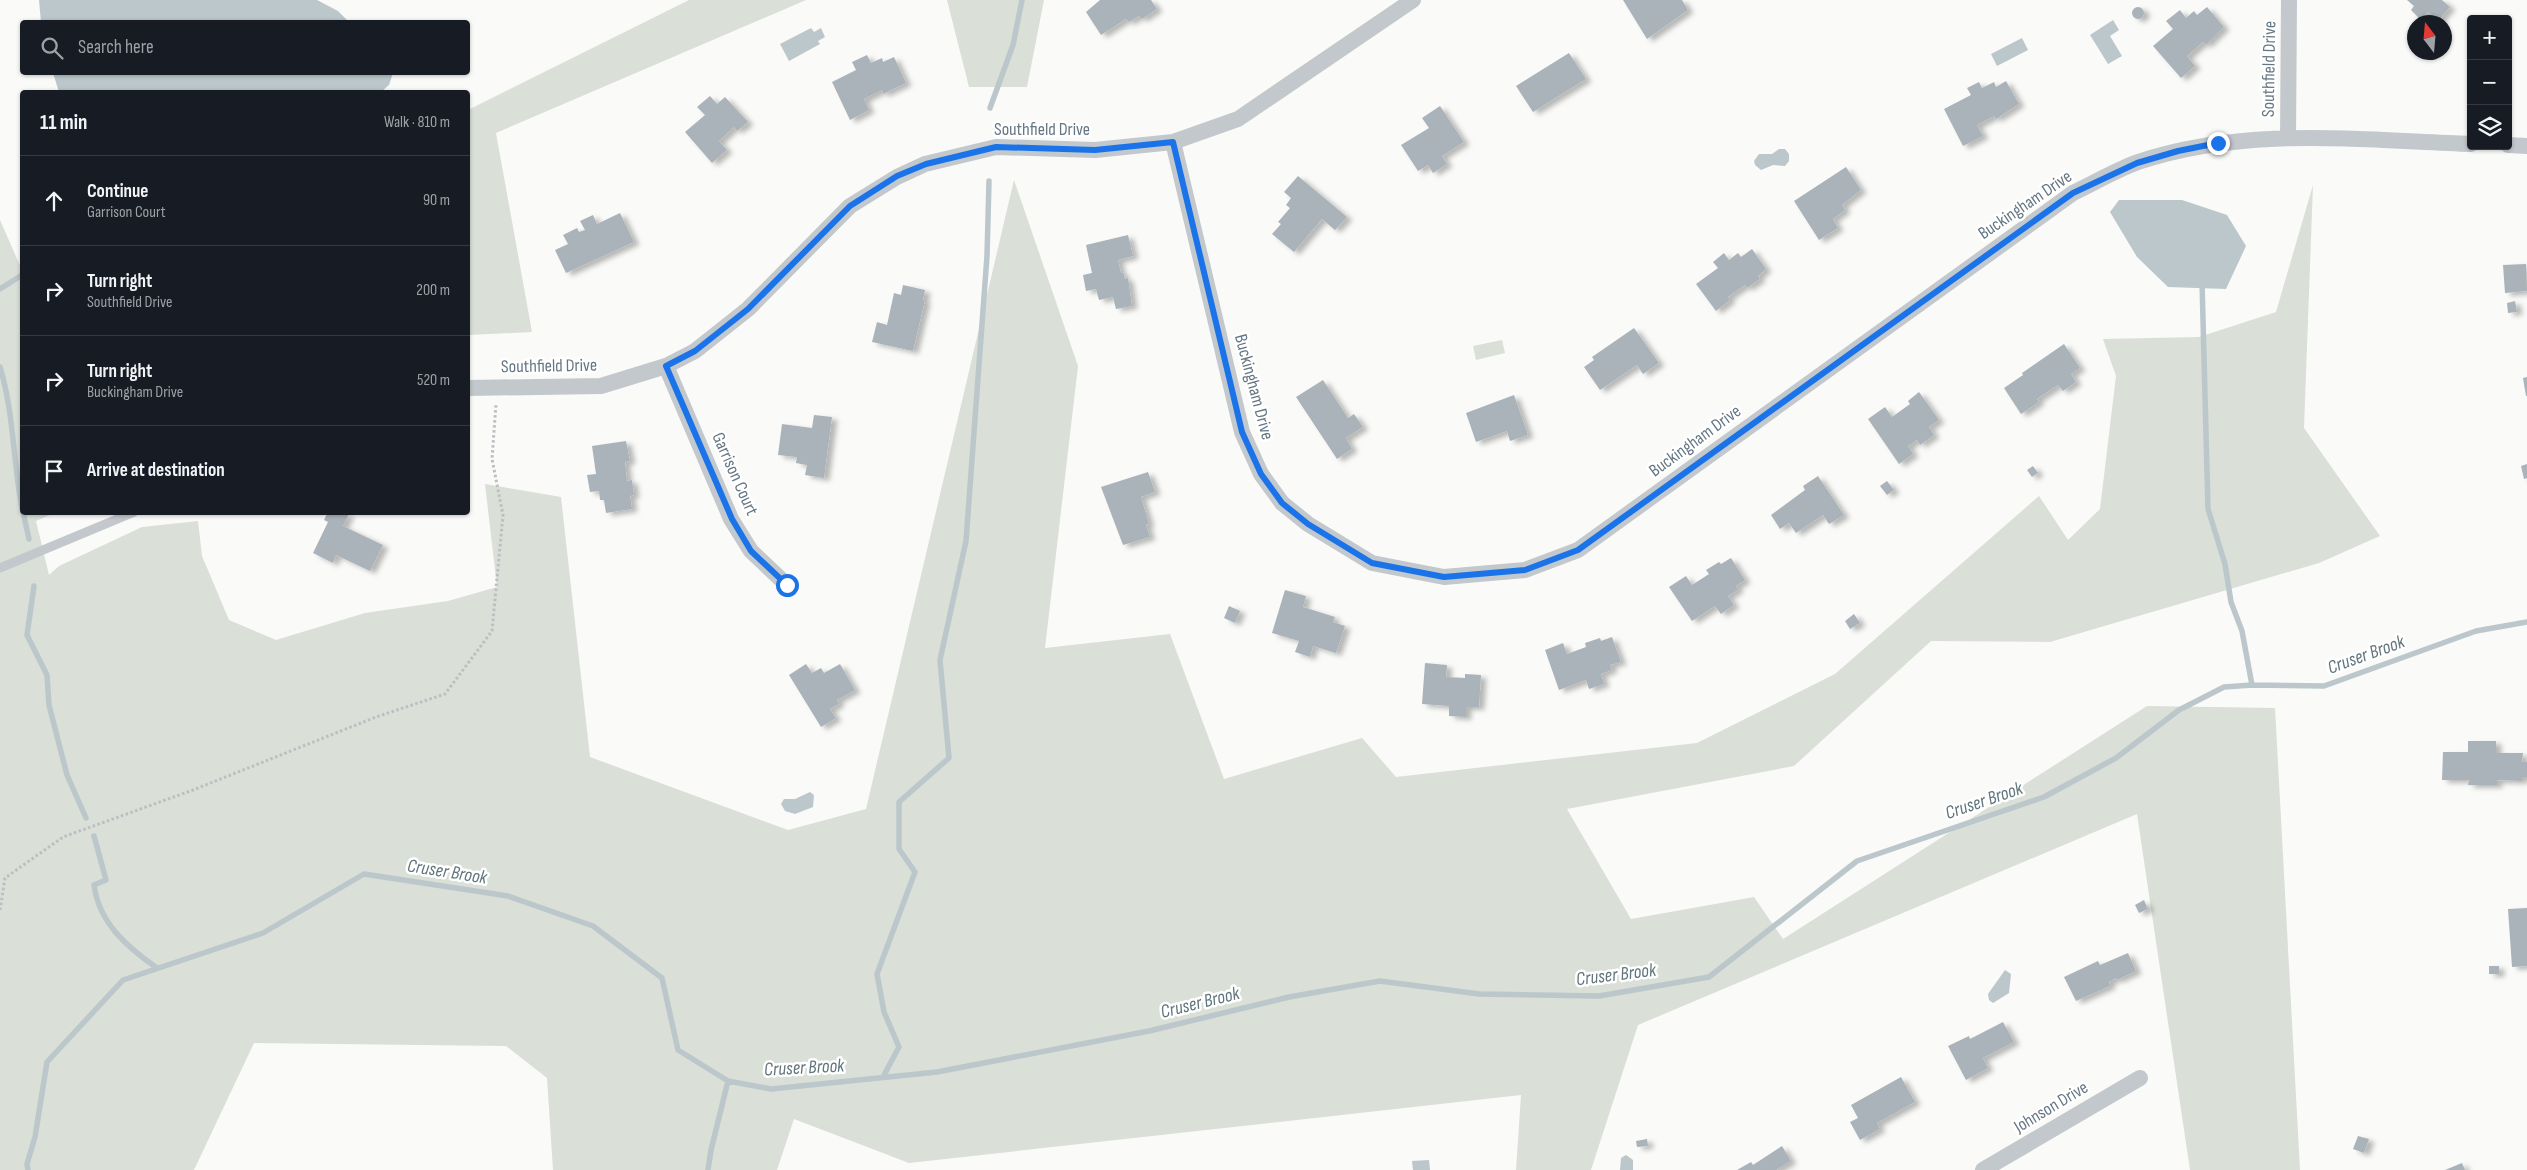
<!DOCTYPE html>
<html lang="en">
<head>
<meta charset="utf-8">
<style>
  :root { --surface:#171b24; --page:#242831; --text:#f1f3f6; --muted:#9ea1a6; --line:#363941 }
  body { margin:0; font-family:"Sofia Sans Condensed",sans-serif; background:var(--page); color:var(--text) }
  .controls { position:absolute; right:15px; top:15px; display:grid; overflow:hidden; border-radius:5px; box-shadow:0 1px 4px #0004 }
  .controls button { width:45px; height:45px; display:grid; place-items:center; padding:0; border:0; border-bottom:1px solid var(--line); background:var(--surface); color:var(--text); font:25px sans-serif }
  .compass { position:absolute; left:2407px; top:15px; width:45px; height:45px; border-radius:50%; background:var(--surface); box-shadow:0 1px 4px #0004; rotate:344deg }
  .stop { position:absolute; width:15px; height:15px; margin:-11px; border:4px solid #1a73e8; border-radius:50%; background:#fff }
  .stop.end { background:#1a73e8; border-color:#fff; box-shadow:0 1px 5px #0008 }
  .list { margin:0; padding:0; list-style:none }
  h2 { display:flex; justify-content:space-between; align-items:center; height:65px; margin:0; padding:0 20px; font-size:21px }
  h2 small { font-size:16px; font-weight:400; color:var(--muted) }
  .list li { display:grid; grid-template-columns:32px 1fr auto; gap:15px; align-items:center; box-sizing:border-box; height:90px; padding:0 20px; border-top:1px solid var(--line) }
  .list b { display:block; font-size:19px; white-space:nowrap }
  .list p { margin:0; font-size:16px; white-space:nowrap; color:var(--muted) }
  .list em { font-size:16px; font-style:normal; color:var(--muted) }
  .icon { flex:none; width:28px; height:28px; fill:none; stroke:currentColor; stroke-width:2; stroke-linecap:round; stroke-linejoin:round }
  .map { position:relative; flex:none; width:2527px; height:1170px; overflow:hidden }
  .search { position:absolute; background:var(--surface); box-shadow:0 1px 4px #0004; left:20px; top:20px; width:450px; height:55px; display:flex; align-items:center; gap:12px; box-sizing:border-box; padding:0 18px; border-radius:5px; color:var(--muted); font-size:19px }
  .panel { position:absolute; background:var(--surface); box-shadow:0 1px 4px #0004; left:20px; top:90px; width:450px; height:425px; border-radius:5px }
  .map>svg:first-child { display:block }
</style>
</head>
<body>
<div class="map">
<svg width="2527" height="1170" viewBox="0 0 2527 1170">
  <defs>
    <filter id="shadow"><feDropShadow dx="5.5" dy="3" stdDeviation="2.5" flood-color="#0004"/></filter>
  </defs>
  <rect width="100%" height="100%" fill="#fafaf8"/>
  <path fill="#dadfd7" d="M689 0H806L496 133 532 332 468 335V110Z
    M947 0H1044L1027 87H969Z
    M1014 180 1078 366 1045 648 1170 634 1224 779 1362 738 1396 777 1697 743 1835 674 2039 496 2068 540 2100 509 2116 376 2103 339 2199 337 2276 312 2313 185 2304 428 2380 536 2319 563 2050 642 1931 641 1794 766 1567 809 1631 919 1754 897 1783 939 2147 706 2275 708 2300 1170H2190L2137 814 1638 1025 1591 1170H1516L1521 1095 909 1163 794 1119 777 1170H553L547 1078 506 1046 254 1043 194 1170H0V220L22 270V512L54 513 36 521 49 575 59 566 142 527 198 521 202 556 229 620 276 640 365 613 448 601 497 587 485 484 561 497 590 757 788 830 866 809Z
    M1502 340 1505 353 1476 360 1473 346Z"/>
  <path fill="#bbc7cb" d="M39 0H317L338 11 349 22H41Z
    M2113 20 2119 30 2110 36 2122 56 2108 64 2090 35Z
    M811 28 814 32 821 28 825 37 818 41 820 44 789 61 780 44Z
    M2022 38 2028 50 1997 66 1991 54Z
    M53 73V72L393 73 389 85 381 92H59Z
    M1779 149H1785L1789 154V161L1785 166 1773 165 1761 170 1755 165 1754 161 1759 154H1772Z
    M2119 200H2182L2227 215 2246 246 2226 289 2168 287 2137 257 2110 212Z
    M810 792 814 795 813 807 795 814 785 811 781 804 784 799H795Z
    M2005 970 2011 974 2009 993 1993 1003 1989 1000 1988 994Z
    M1626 1155 1633 1160V1170H1620L1621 1158Z
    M1429 1160 1430 1170H1413L1412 1161Z"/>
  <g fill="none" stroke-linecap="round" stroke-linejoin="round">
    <path stroke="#bbc7cb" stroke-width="5.5" d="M990 108 1013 45 1022 0
      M2202 281 2208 509 2225 564 2231 602 2242 631 2252 685
      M0 289 22 275
      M0 367C14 413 13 462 22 508
      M23 512 29 539
      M34 586 27 635 47 675 49 705 67 775 86 818
      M94 836 106 880 94 885C99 923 127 947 157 968
      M883 1077 899 1047 884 1012 877 974 915 872 899 849V802L949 758 940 660 966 541 987 256 989 181
      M28 1170 27 1164 35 1137 47 1062 123 980 263 933 364 874 508 896 593 926 662 978 678 1050 728 1081 771 1089 937 1072 1149 1031 1289 997 1380 981 1479 994 1599 996 1709 977 1857 861 2044 797 2116 758 2179 710 2224 687 2252 685 2324 686 2476 631 2527 622
      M708 1170 711 1150 728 1081"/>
  </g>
  <path fill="#aab3b9" filter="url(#shadow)" d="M1100 0H1151L1157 9 1142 19 1139 16 1129 22 1126 19 1101 35 1086 12Z
    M1623 0H1682L1688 10 1647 39Z
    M2407 0H2442L2450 7 2438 21 2428 12 2421 20 2411 10 2414 6Z
    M2132 13a6 6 0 1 1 12 0a6 6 0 1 1-12 0Z
    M2207 7 2224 27 2206 45 2203 42 2187 56 2195 66 2181 78 2153 46 2173 29 2166 21 2180 10 2186 18 2194 11 2197 15Z
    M1569 53 1586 79 1533 112 1516 86Z
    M867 55 871 63 882 58 883 62 894 57 906 83 883 94 882 90 864 99 869 110 850 120 832 82 856 70 852 62Z
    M2006 81 2019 104 1996 119 1994 116 1977 125 1983 136 1963 146 1944 109 1971 95 1967 88 1979 82 1982 88 1994 82 1996 87Z
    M710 96 717 104 725 97 748 122 737 131 734 127 719 141 727 150 712 163 685 132 705 115 697 107Z
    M1440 106 1464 142 1442 156 1447 164 1433 173 1428 165 1418 171 1401 145 1429 128 1422 118Z
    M1846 167 1861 190 1842 205 1845 210 1833 219 1838 228 1819 240 1794 201Z
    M1298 176 1347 217 1335 230 1322 219 1294 252 1272 234 1281 224 1278 222 1290 208 1286 205 1291 198 1284 192Z
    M620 213 634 242 566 273 555 250 568 244 563 235 577 228 579 232 585 230 580 221 593 215 597 224Z
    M1128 235 1133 256 1118 260 1121 273 1123 272 1125 279 1128 278 1132 306 1116 309 1113 297 1099 300 1096 289 1086 291 1083 275 1092 273 1086 245Z
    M1752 249 1766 269 1758 276 1760 279 1747 288 1745 285 1728 297 1730 300 1716 311 1696 284 1718 268 1713 262 1724 253 1729 260 1738 253 1741 257Z
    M2526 264 2527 291 2505 293 2503 265Z
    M903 285 925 290 923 300H925L913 351 872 342 877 322 887 325 894 293 901 295Z
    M2515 301 2517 312 2508 313 2507 303Z
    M1634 328 1659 363 1643 374 1637 365 1600 390 1584 367 1594 360 1592 357Z
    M2064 344 2080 368 2071 374 2076 382 2063 391 2058 385 2037 399 2039 402 2021 414 2004 388 2023 375 2022 373Z
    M2527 377V396H2526L2523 378Z
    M1323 380 1348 418 1354 414 1363 427 1346 438 1352 449 1337 459 1296 397Z
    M1919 392 1939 420 1929 427 1934 435 1920 445 1917 440 1908 446 1913 454 1899 464 1868 419 1885 407 1892 417 1910 404 1908 401Z
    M1514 395 1528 435 1510 441 1507 431 1476 442 1466 413Z
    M814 415 832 417 824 478 805 475 807 465 796 463 797 457 778 455 782 424 812 428Z
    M626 441 630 461 625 462 627 481 632 480 634 495 630 496 632 509 606 513 604 500H600L599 491 590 492 587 475 596 474 592 446Z
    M2527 464V478L2524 479 2521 466Z
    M2033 466 2038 473 2032 477 2027 470Z
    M1148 472 1155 492 1141 497 1149 524 1146 525 1150 537 1123 545 1101 487Z
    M1818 476 1844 515 1829 524 1823 515 1796 533 1789 523 1780 529 1771 515 1805 490 1803 486Z
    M1887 481 1894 490 1887 495 1880 486Z
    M328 512 349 514 343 526 383 545 370 571 336 555 333 563 313 553 328 522 324 520Z
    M1731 558 1745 580 1736 586 1738 590 1728 596 1734 605 1721 614 1715 606 1692 621 1669 587 1686 576 1692 585 1709 574 1706 570 1719 562 1721 564Z
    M1285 590 1306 596 1303 607 1335 617 1333 622 1345 626 1336 653 1313 646 1310 657 1295 652 1299 641 1272 633Z
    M1229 606 1240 611 1235 623 1224 618Z
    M1854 614 1860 623 1850 629 1845 621Z
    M1612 637 1621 662 1610 665 1612 670 1601 674 1604 684 1589 689 1586 680 1559 690 1545 650 1563 643 1567 654 1586 647 1585 643 1600 638 1601 641Z
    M1425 663 1447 665 1446 677 1465 678V674L1481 675 1479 707H1466V717L1449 716V706L1422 704Z
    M806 664 812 673 821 668 824 673 840 664 855 690 837 700 839 704 830 709 836 718 821 727 789 675Z
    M2468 741H2496V753H2523L2522 762H2527V777H2522V781L2497 780V785H2468L2469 780H2442L2443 752H2468Z
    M2144 900 2148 909 2139 913 2135 905Z
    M2527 908V966L2512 967 2508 909Z
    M2128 953 2136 971 2117 980 2116 978 2109 982 2110 986 2076 1001 2064 977 2098 961 2100 965Z
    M2489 966H2499V974H2489Z
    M2003 1022 2014 1042 1983 1058 1988 1068 1966 1080 1948 1046 1969 1036 1970 1039Z
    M1901 1077 1915 1102 1877 1123 1880 1129 1860 1140 1850 1122 1858 1118 1851 1105Z
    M2358 1136 2369 1139 2364 1153 2353 1149Z
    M1647 1139 1648 1146 1637 1147 1636 1141Z
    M1782 1146 1791 1161 1776 1170H1737L1751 1162 1753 1165Z
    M2462 1163 2465 1170H2445Z"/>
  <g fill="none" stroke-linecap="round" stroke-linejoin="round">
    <path stroke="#bbbfc2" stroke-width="3" stroke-dasharray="2.5 2.5" stroke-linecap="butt" d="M0 910 5 878 63 837 193 790 376 717 445 694 492 631 503 515 492 459 496 404"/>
    <path stroke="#c3c8cc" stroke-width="9" d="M0 568 134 512"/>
    <path stroke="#c3c8cc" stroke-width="16" d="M2288 138 2289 0
      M1173 142 1242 432 1261 474 1282 503 1308 524 1372 563 1444 577 1525 570 1578 550 2073 193C2094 183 2116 170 2138 162 2245 126 2360 140 2471 144
      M2508 145 2527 146
      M666 366 731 519 751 551 787 585
      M468 388 601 386 666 366 695 351 748 309 850 206 897 177 925 164 996 147 1095 150 1173 142 1238 119 1413 0
      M1983 1170 2140 1078"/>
  </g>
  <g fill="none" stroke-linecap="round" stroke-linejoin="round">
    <path stroke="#1a73e8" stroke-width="6" d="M787 585 751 551 732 519 666 366 695 351 748 309 850 206 897 176 926 164 996 147 1095 150 1173 142 1242 432 1261 474 1282 503 1308 524 1372 563 1444 577 1525 570 1578 550 2073 193 2137 163 2178 151 2218 143"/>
  </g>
  <g text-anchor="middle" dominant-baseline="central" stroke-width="5" stroke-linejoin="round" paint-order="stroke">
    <g font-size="18" fill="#657683" stroke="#fff">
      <text transform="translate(2269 69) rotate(-89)">Southfield Drive</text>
      <text x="1042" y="129">Southfield Drive</text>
      <text transform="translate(2025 205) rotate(-34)">Buckingham Drive</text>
      <text transform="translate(549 366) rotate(-1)">Southfield Drive</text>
      <text transform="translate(1254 387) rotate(75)">Buckingham Drive</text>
      <text transform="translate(1695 441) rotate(-36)">Buckingham Drive</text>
      <text transform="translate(735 474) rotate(66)">Garrison Court</text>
      <text transform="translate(2051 1107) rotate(-31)">Johnson Drive</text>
    </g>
    <g font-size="19" font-style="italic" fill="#60757c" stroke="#fff">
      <text transform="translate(2366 655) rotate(-20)">Cruser Brook</text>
      <text transform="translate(1984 801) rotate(-19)">Cruser Brook</text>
      <text transform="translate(447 872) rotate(9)">Cruser Brook</text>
      <text transform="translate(1616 975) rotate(-7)">Cruser Brook</text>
      <text transform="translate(1200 1003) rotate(-14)">Cruser Brook</text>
      <text transform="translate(804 1068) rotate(-3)">Cruser Brook</text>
    </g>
  </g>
</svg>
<div class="controls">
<button>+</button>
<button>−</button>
<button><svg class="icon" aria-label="layers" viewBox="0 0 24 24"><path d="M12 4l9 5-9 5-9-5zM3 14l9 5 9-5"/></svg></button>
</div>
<svg class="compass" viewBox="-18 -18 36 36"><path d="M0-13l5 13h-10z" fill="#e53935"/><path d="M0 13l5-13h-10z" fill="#9ea1a6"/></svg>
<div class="stop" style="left:787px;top:585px"></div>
<div class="stop end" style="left:2218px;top:143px"></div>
<div class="search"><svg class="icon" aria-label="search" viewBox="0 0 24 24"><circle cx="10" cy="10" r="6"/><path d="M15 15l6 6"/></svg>Search here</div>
<section class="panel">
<h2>11 min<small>Walk · 810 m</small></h2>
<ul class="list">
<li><svg class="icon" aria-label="ahead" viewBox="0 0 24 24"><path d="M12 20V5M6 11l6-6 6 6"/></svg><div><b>Continue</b><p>Garrison Court</p></div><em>90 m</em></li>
<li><svg class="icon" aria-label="right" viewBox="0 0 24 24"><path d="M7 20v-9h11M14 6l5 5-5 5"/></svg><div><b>Turn right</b><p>Southfield Drive</p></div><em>200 m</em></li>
<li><svg class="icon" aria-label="right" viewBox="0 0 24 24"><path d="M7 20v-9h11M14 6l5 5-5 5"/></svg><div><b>Turn right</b><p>Buckingham Drive</p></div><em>520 m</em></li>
<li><svg class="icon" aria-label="arrive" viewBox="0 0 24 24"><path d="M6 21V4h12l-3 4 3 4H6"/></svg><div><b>Arrive at destination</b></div></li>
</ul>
</section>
</div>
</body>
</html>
